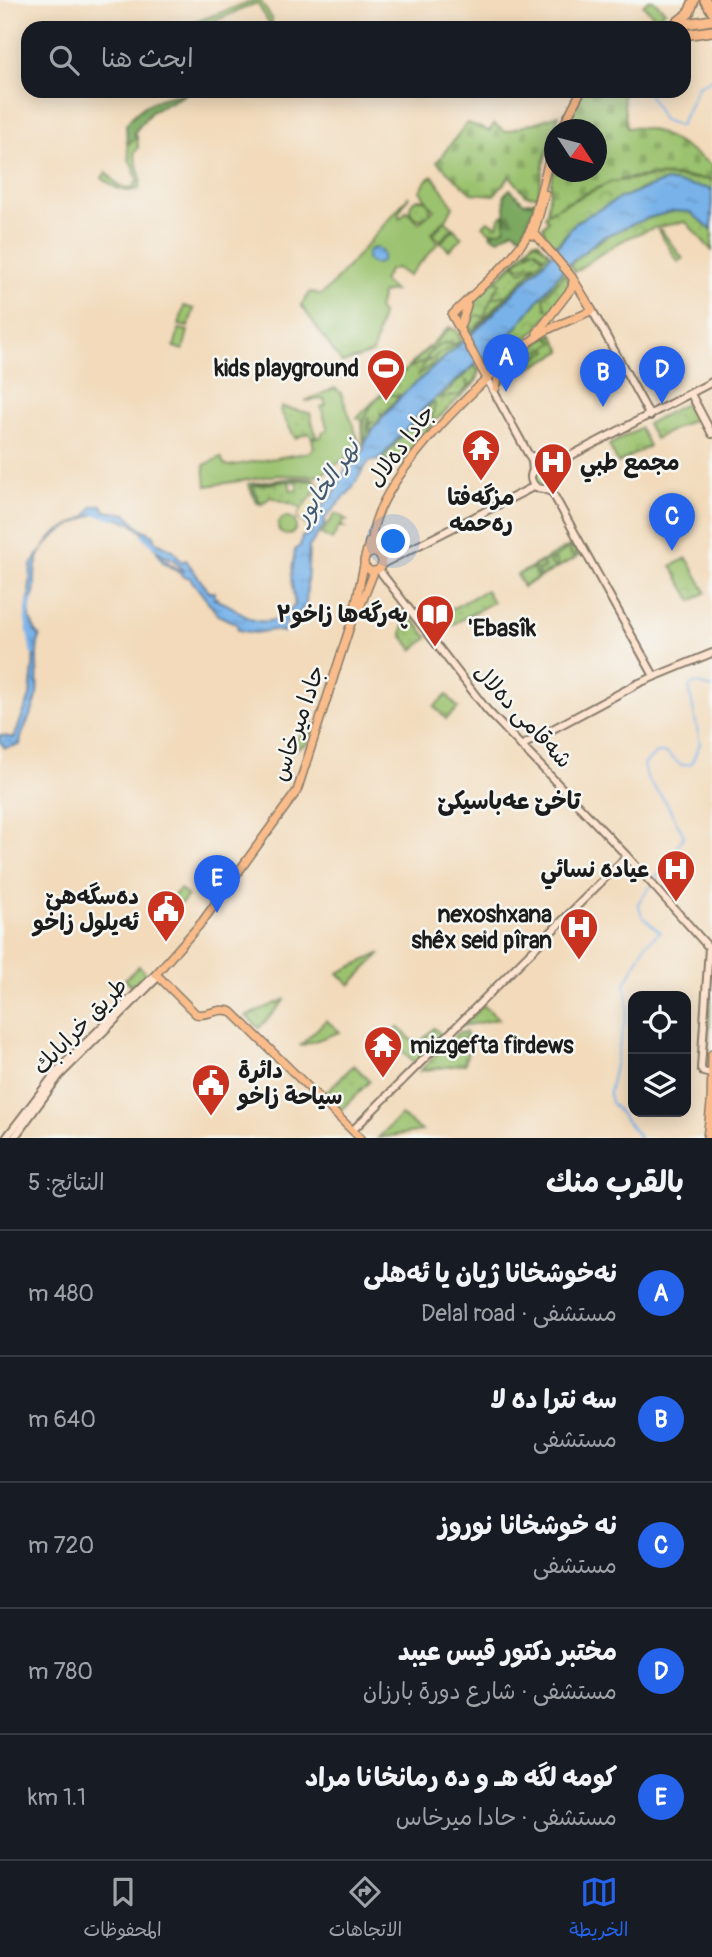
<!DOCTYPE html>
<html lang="ar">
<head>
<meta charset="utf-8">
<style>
  :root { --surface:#171b24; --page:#242831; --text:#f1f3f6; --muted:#9ea1a6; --line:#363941; --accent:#2563eb }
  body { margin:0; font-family:Pangolin,"Playpen Sans Arabic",sans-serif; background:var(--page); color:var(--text); direction:rtl }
  .controls { position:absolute; right:21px; bottom:21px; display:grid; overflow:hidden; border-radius:14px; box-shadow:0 4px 18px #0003 }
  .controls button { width:63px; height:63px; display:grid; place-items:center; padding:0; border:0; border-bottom:2px solid var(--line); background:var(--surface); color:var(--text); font:35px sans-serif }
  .compass { position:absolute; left:544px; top:119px; width:63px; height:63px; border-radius:50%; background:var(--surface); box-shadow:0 4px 18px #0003; rotate:126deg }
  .you { position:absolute; left:394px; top:542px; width:24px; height:24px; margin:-18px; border:5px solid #fff; border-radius:50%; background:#1a73e8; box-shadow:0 0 0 10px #1a73e833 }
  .badge { display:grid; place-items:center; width:46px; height:46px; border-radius:50%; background:var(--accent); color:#fff; font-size:23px; font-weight:700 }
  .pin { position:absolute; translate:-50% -58px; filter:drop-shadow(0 2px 4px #0008) }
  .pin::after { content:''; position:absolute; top:37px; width:24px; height:21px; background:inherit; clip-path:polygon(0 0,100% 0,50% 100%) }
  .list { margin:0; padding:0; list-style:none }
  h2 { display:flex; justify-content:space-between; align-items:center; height:91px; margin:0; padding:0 28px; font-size:30px }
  h2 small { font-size:23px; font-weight:400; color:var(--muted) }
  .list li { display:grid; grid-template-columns:46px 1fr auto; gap:21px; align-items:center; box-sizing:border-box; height:126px; padding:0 28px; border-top:2px solid var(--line) }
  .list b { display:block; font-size:26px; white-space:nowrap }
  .list p { margin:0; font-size:23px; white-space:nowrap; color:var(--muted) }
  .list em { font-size:23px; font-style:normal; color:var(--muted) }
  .icon { flex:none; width:38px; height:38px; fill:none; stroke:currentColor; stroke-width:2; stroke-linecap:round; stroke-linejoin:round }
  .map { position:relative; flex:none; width:712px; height:1138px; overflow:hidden; direction:ltr }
  .search { position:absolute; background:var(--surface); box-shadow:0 4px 18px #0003; left:21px; right:21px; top:21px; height:77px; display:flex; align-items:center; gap:18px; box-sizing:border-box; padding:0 24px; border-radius:21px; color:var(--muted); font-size:26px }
  .sheet { height:721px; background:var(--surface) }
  nav { display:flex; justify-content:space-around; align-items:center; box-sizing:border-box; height:98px; border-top:2px solid var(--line); background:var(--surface); font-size:19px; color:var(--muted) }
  nav a { display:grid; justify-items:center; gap:4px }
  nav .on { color:var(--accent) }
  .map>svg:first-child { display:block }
</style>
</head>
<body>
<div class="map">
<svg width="712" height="1138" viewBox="0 0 712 1138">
  <defs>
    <pattern id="forest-firs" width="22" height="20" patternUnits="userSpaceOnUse" patternTransform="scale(1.75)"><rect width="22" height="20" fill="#7ca861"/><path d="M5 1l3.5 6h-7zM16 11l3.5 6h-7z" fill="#65884f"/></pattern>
    <pattern id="wetland-marsh" width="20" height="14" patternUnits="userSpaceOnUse" patternTransform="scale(1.75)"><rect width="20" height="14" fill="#9bc26e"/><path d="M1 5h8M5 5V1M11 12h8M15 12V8" fill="none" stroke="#85a65f"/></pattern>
    <pattern id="sand-dots" width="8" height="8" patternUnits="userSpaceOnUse" patternTransform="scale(1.75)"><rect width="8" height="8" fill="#eeda9e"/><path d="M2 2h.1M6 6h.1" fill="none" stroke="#ccba88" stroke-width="1.8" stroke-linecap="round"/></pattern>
    <pattern id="cemetery-stones" width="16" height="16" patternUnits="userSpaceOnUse" patternTransform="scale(1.75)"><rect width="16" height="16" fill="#9bc26e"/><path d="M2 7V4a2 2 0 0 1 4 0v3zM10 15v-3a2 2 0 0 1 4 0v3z" fill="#85a65f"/></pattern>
    <pattern id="park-crowns" width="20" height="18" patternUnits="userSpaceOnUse" patternTransform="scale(1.75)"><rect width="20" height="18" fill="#9bc26e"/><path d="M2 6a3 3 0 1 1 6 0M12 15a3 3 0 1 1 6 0" fill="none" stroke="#85a65f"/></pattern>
    <pattern id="garden-dots" width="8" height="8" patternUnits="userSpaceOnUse" patternTransform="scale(1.75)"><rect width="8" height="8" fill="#9bc26e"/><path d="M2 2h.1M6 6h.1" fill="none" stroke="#85a65f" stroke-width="1.8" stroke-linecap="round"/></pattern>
    <pattern id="water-ripples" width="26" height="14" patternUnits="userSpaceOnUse" patternTransform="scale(1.75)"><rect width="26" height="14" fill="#78b2e9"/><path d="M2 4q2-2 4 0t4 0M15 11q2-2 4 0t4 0" fill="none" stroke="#6798c7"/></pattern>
  </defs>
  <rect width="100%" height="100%" fill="#f6f6f2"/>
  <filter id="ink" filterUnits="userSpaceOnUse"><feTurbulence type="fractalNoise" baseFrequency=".0143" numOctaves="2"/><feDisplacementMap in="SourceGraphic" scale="14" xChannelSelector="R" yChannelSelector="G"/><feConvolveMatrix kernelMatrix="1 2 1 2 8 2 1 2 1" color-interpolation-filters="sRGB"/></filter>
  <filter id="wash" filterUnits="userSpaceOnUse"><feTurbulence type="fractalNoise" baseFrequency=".00686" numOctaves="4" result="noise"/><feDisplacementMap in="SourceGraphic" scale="28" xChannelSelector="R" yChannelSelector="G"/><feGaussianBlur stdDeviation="1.57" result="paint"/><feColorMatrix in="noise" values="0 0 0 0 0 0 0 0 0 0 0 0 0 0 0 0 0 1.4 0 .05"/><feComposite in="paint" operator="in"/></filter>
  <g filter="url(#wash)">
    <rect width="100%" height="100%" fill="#f2daba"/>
    <path fill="#9bc26e" stroke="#5c6f45" stroke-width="2" d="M255 0H260L272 19V28L257 3 200 27 179 28Z
      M648 0H653L665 11 657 19 643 5Z
      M433 176 453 206 447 218 431 233 438 244 408 276 397 268 389 270 383 281 394 291 382 293 378 309 382 314 373 353 342 363 301 305 310 292 321 295 331 286 409 196 398 214 400 218 407 211 419 223 434 210 420 191 427 179Z
      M445 221 453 228 440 241 433 234Z
      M454 229 462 238 449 250 441 242Z
      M658 230H661L683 259 678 262Z
      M184 306 194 309 188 327 179 325Z
      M179 329 188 331 183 350 174 347Z
      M335 388 341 393 360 444 355 452 319 476 278 475 206 486 204 465 221 457 224 464 229 466 310 452 314 448 312 438 321 437 323 431 328 430 321 407 326 405 324 399 305 401Z
      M336 513 348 521 344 520 341 525 344 527H339L332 540 321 534Z
      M278 526a9 9 0 1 1 18 0a9 9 0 1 1-18 0Z
      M180 889 188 896 172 913 164 906Z
      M139 966 146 973 132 986 125 979Z
      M398 1027 417 1045 434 1028 442 1035 415 1063 388 1037Z
      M401 1115 422 1131 378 1138Z"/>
    <path fill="url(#forest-firs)" stroke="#4c623e" stroke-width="2" d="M186 94 151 112 134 133 137 137 127 144 126 124C142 103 160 96 186 94Z
      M510 189 524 203 537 200 522 236 513 230 499 239 491 236 490 232 495 233 506 219 504 195Z
      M293 478 314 479 316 481 267 482 253 486 261 504 257 503 248 484Z"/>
    <path fill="url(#wetland-marsh)" stroke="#5c6f45" stroke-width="2" d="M466 1032 468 1038 462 1039 464 1050H468L465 1064 420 1071 458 1033Z"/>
    <path fill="url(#sand-dots)" stroke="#857b5d" stroke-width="2" d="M314 493 325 495 317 509V523L312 529 297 519 300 510Z"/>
    <path fill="url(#cemetery-stones)" stroke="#5c6f45" stroke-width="2" d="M583 91H622L627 128C659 124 686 149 712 165V180C681 175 643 172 613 182 590 189 569 203 547 213L554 157V172H596V130L563 129Z
      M559 115 544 161 538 196 526 195 510 176 494 195 471 193 437 162 467 123 489 131 494 124 505 132Z"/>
    <path fill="url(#park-crowns)" stroke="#5c6f45" stroke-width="2" d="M659 176 712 180V189L666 181 639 190 576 222 555 247 548 242 543 227 548 221 545 216 547 213 611 182Z
      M675 211 690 212 712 230V251L686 222C639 227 613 244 575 272L570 265C601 234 633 221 675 211Z
      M533 241H538L551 255 470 335 464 324C475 289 512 271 533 241Z
      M562 271 572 284 536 330 494 367 488 366 482 357 512 333Z
      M449 327 457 331 462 342 402 395 363 445 362 420 357 418Z
      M552 333 562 351 499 385 504 368 537 340Z
      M475 363 480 371 476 382 436 420 403 465 380 461 425 407Z
      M688 402H692L698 417 655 439 647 424Z
      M640 428 649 446 618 463 609 445Z
      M578 541 584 553 523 587 517 575Z
      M687 558 706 592 692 601 671 566Z
      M447 695 458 708 446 719 434 706Z
      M381 953 350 985 338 973Z
      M286 999 259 1028 246 1016Z
      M483 1005 499 1019 463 1026Z
      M326 1020 340 1032 300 1046Z"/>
    <path fill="url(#garden-dots)" stroke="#5c6f45" stroke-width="2" d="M137 137 138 148 134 153 141 179 139 189C123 194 114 188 102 178L106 172 119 186 131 189 138 180 129 159 127 144Z
      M410 209a10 10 0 1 1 20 0a10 10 0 1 1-20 0Z
      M504 215 505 227 501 231 490 232 483 226 488 221 497 226 499 218Z
      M534 241 549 252 544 257 535 249 543 258 538 264 519 267 515 263 534 249 526 251Z
      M514 264 521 272 536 266 472 331 468 323 476 315 484 317 491 299 505 295 492 298 500 283 496 281Z
      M564 274 571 284 551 309H546L544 298Z
      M450 328 457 331 460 341 456 344C437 339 435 349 424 361 421 364 412 366 408 368Z
      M548 336 554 343 540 351 546 348 548 351 533 359 530 347Z
      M444 343 455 345 434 357 435 362 417 376 425 362 432 359 426 360 431 350Z
      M475 366 478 371 475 381 468 387 467 380V388L459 395 440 398Z
      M403 372 388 395H400L382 416 380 412 381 417 370 432 369 425 374 421 369 424V416C366 426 369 433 364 442 358 409 382 394 403 372Z
      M432 403 435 404 431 423 403 463 382 459 421 414V422L422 414Z
      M282 407 310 413 316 436 312 438 309 433 295 438 280 410Z
      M534 477a9 9 0 1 1 18 0a9 9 0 1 1-18 0Z
      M297 480 316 481 319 487 301 510 300 507 271 497 261 504 253 486 289 481 291 491 298 490Z
      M577 542 583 553 578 556 575 552 579 548 572 547 570 553 577 557 557 568V561L553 559 551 564 556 568 539 577 538 571 546 567 537 570 533 567 541 563 544 566 542 562 553 559Z
      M532 568 538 578 523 586 517 575Z
      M486 590 493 602 434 635 426 623Z
      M406 609 428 638 413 650 402 635Z
      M311 721 316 725 309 743 285 754Z
      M712 954 708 1068H703Z
      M354 1065 370 1081 341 1110 325 1093Z"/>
    <path fill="url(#water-ripples)" stroke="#4a6782" stroke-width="2" d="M666 181 712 189V230L690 212 675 211 648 218 602 237 564 268 512 333 425 407 380 459 369 462 363 470 357 467 362 471 352 489 325 518V524L309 547 306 604 294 620 287 621 283 632 272 630 255 633 238 630 237 624 218 615 189 577H185L162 561 150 538 129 522 97 513C74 523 42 536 36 566 34 575 36 584 34 593 34 597 31 599 30 603 27 614 33 629 40 637 34 650 39 677 37 695 35 713 20 729 20 745L5 748 0 742V735L14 738 30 696 33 667 34 645 27 627 31 565 54 534 87 516 92 507 102 505 105 511 127 514 137 526 154 535C160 555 164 563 184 572L174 560 160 553 159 543 173 550 182 562 186 560 209 592H214V599L217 598 218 601C241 605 243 629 279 619L295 605 291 578 295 550 300 546 302 537 310 533 317 523V512L335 492 348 463 364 450V445L375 427 402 395 481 326 551 255 576 222 620 198Z
      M367 256a8 8 0 1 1 16 0a8 8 0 1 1-16 0Z"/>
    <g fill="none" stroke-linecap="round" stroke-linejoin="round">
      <path stroke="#78b2e9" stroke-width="2" d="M647 91 663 120 680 126 698 86 712 79
        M496 365 512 351
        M654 881 684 836 666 802 648 780 643 766 656 753H666L681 765 691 764 700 744 689 687 695 683 712 688
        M640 1138 611 1102 609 1093 628 1007 625 984 646 944 660 932 642 916 638 903 651 886"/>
      <path stroke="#78b2e9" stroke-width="4.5" d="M96 513 114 517
        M144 536 165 552
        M30 600 27 619 33 653"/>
    </g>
  </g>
  <g filter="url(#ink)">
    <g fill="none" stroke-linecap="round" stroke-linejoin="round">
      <g stroke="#877b6b" stroke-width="10">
        <path id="secondary" d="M592 310 650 416
          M486 377 532 461 533 472
          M692 396 712 434
          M531 456 543 465
          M531 477a12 12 0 1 1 24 0a12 12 0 1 1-24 0Z
          M549 467 712 382
          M543 489 552 492 654 676
          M382 564 535 486
          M379 570 487 710 627 856 712 951
          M521 746 639 683 712 653
          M709 947 701 1068 703 1072 711 1074
          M356 1127 627 856
          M6 1138 57 1071 156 974
          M14 1138 59 1076 158 977"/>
      </g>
      <g stroke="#877b6b" stroke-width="10">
        <path id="primary" d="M561 130 581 91
          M533 236 545 194
          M461 325 467 305
          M537 333 572 288 573 280
          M485 375 452 315C479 287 512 264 531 229L554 140
          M496 388 500 369
          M364 562a9 9 0 1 1 18 0a9 9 0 1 1-18 0Z
          M374 553C354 495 495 367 539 335 554 324 575 320 592 310L572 277 531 229
          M364 561 369 542
          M360 607 374 572
          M711 1108 712 1054
          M360 1138 232 1012C219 1006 208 1017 196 1014L156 974 202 922 297 791 353 617 364 565"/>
      </g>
      <g stroke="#877b6b" stroke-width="12">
        <path id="highway" d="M705 0 712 11
          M676 23 689 13 694 0
          M658 28 712 20
          M684 35 712 31
          M708 1138 712 1104"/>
      </g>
      <use href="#secondary" stroke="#fde4d0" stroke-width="6"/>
      <use href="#primary" stroke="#f9bc8a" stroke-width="7"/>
      <use href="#highway" stroke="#f9bc8a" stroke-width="9"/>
    </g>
  </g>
  <defs>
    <g id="stadium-pin" transform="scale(2.0125)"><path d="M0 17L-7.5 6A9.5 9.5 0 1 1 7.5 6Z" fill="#c8321e" stroke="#f6f6f2"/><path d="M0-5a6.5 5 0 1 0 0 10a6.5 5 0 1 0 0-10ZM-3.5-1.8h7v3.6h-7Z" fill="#fff"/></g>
    <g id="temple-pin" transform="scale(2.0125)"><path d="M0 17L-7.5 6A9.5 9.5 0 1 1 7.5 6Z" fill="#c8321e" stroke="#f6f6f2"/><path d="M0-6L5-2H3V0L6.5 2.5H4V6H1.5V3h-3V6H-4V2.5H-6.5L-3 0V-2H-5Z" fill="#fff"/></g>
    <g id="hospital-pin" transform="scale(2.0125)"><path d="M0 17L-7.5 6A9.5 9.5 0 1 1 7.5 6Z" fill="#c8321e" stroke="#f6f6f2"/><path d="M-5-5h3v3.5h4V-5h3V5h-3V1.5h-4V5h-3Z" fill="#fff"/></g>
    <g id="library-pin" transform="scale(2.0125)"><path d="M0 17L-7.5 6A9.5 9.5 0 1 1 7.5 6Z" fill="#c8321e" stroke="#f6f6f2"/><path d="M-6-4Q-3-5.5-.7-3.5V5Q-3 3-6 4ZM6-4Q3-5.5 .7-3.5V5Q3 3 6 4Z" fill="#fff"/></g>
    <g id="civic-pin" transform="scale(2.0125)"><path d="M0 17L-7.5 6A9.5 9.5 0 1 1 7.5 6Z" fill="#c8321e" stroke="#f6f6f2"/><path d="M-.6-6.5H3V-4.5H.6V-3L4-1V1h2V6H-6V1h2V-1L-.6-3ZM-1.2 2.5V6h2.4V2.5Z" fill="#fff"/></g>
  </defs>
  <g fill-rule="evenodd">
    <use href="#stadium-pin" x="386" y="368"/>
    <use href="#temple-pin" x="481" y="448"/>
    <use href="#hospital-pin" x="553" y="462"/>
    <use href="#library-pin" x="435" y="614"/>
    <use href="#hospital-pin" x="676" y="869"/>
    <use href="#civic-pin" x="166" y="909"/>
    <use href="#hospital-pin" x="579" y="927"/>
    <use href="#temple-pin" x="383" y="1045"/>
    <use href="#civic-pin" x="211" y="1083"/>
  </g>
  <g text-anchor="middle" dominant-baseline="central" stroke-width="5" stroke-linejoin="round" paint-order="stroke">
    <g font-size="23" font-weight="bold" fill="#1c1c1c" stroke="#f6f6f2" text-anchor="end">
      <text x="359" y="368">kids playground</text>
      <text x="580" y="462" text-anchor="start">مجمع طبي</text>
      <text x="481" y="497" text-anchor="middle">مزگەفتا<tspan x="481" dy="26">رەحمە</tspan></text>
      <text x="408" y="614">پەرگەها زاخو۲</text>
      <text x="649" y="869">عياده نسائي</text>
      <text x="139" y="896">ده‌سگه‌هێ<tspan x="139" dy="26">ئه‌يلول زاخو</tspan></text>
      <text x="552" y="914">nexoshxana<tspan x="552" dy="26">shêx seid pîran</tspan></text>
      <text x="410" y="1045" text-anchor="start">mizgefta firdews</text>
      <text x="238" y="1070" text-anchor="start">دائرة<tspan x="238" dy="26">سياحة زاخو</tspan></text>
    </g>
    <g font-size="23" fill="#1c1c1c" stroke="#f6f6f2">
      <text transform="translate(401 446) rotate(-53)">جادا دەلال</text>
      <text transform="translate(523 716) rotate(47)">شەقامی دەلال</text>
      <text transform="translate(298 723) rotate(-71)">جادا ميرخاس</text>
      <text transform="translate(80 1026) rotate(-46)">طريق خرابابك</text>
    </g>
    <g font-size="24" font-style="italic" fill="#41586e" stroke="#f6f6f2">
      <text transform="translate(327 482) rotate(-55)">نهر الخابور</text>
    </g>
    <g font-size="24" font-weight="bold" fill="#1c1c1c" stroke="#f6f6f2">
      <text x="502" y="628">'Ebasîk</text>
      <text x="509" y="801">تاخێ عه‌باسيكێ</text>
    </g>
  </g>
</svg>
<div class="controls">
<button><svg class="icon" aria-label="locate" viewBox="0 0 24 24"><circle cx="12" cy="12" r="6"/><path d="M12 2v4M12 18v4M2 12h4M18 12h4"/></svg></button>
<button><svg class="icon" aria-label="layers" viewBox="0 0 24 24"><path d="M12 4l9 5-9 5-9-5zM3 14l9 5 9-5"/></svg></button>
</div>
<svg class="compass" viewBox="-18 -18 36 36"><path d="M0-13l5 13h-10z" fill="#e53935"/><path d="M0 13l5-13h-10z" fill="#9ea1a6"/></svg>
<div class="you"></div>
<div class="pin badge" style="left:506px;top:392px">A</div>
<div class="pin badge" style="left:603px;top:407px">B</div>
<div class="pin badge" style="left:672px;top:551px">C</div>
<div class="pin badge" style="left:662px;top:404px">D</div>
<div class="pin badge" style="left:217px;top:913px">E</div>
<div class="search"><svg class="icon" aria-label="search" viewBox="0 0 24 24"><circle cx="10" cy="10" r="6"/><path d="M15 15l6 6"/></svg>ابحث هنا</div>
</div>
<section class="sheet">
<h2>بالقرب منك<small>النتائج: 5</small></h2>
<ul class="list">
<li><span class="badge">A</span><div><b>نەخوشخانا ژيان يا ئەهلى</b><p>مستشفى · Delal road</p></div><em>480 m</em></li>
<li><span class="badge">B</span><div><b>سه نترا ده لا</b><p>مستشفى</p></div><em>640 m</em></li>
<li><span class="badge">C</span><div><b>نه خوشخانا نوروز</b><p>مستشفى</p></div><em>720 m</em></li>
<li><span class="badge">D</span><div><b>مختبر دكتور قيس عيبد</b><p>مستشفى · شارع دورة بارزان</p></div><em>780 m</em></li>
<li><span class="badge">E</span><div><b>كومه لگه هـ و ده رمانخانا مراد</b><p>مستشفى · حادا ميرخاس</p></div><em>1.1 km</em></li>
</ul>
</section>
<nav>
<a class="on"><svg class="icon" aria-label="map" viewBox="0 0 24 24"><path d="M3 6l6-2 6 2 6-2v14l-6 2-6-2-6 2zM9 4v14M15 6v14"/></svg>الخريطة</a>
<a><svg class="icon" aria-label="directions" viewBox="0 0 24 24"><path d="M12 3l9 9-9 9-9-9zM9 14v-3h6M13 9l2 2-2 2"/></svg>الاتجاهات</a>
<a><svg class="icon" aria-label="saved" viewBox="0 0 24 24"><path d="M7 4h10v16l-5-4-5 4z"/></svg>المحفوظات</a>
</nav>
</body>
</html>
